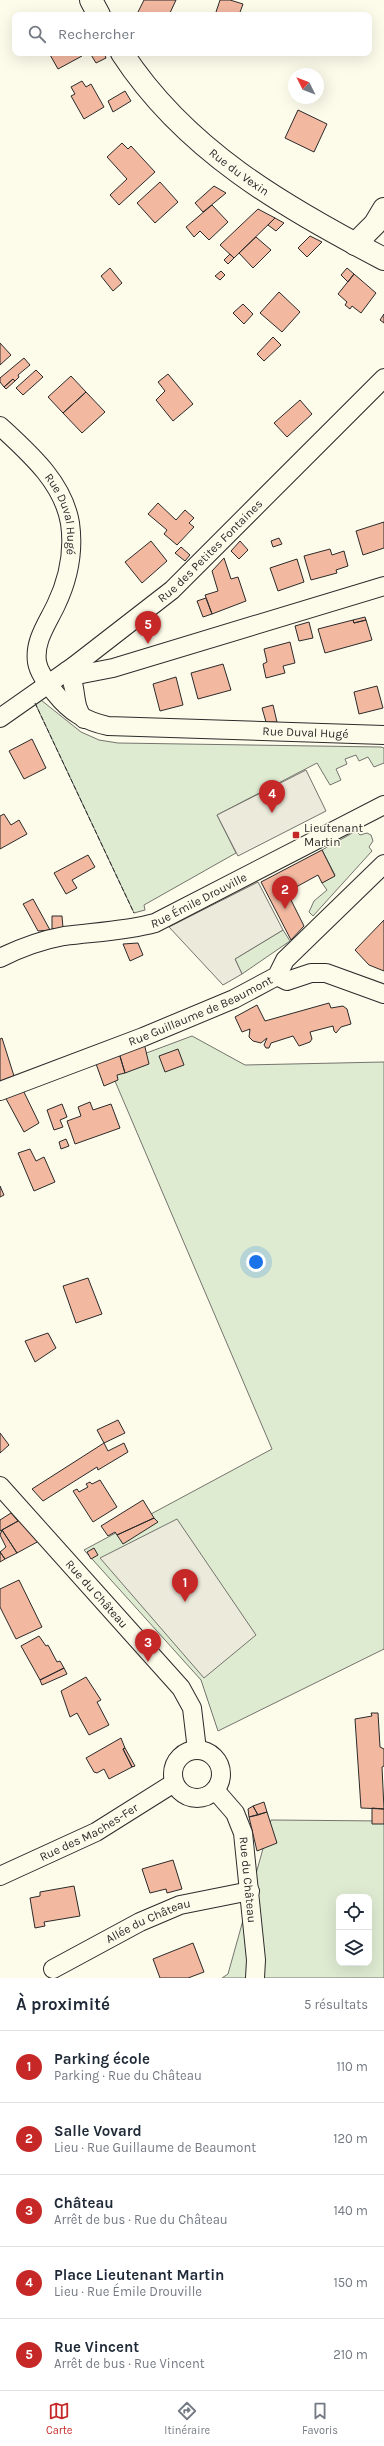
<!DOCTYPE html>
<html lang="fr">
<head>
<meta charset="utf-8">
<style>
  :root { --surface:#fff; --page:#f2f2f3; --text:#1f2937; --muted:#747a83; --line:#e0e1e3; --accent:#c62828 }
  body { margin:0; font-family:Karla,sans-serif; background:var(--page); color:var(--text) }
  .controls { position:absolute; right:12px; bottom:12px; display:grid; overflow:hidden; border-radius:8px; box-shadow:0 4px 16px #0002 }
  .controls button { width:36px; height:36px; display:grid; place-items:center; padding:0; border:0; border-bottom:1px solid var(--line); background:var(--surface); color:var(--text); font:20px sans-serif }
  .compass { position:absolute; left:288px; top:68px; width:36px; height:36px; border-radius:50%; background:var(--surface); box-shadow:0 4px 16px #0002; rotate:312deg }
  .you { position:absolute; left:256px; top:1262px; width:14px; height:14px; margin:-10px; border:3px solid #fff; border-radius:50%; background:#1a73e8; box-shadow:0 0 0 6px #1a73e833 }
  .badge { display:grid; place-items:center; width:26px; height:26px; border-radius:50%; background:var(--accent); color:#fff; font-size:13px; font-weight:700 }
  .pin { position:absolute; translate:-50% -33px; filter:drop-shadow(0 1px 2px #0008) }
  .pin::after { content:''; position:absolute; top:21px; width:14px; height:12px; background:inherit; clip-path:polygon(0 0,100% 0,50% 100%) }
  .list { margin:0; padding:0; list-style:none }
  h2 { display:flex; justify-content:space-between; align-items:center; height:52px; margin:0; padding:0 16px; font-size:17px }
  h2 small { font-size:13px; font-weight:400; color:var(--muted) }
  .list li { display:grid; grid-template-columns:26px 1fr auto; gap:12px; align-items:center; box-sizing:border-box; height:72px; padding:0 16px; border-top:1px solid var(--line) }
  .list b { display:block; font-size:15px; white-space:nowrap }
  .list p { margin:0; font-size:13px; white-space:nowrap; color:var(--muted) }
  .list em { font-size:13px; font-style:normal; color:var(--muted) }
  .icon { flex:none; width:22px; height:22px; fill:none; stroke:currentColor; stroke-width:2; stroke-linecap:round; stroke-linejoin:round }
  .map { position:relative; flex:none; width:384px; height:1978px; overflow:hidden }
  .search { position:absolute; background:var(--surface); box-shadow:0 4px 16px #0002; left:12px; right:12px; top:12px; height:44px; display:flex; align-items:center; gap:10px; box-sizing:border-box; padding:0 14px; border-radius:8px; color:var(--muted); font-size:15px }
  .sheet { height:412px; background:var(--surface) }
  nav { display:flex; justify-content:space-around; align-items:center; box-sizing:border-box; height:56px; border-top:1px solid var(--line); background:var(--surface); font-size:11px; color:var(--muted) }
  nav a { display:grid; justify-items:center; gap:2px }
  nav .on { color:var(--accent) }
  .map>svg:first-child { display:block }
</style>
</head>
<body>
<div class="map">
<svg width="384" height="1978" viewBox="0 0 384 1978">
  <rect width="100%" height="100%" fill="#fdfbea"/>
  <path fill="#deebd1" stroke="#74746e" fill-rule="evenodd" d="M41 700 81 732 99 740 118 743 381 747 384 748V763L374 767 368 757 359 761 356 755 345 759 347 764 336 769 341 780 330 785 317 763 217 815 236 853 144 905 145 910 134 913 35 703Z
    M356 831 360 835 367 833 371 835 373 841 369 847 372 851 313 916 309 912 314 901 327 890 322 883 335 875 322 850Z
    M283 930 290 941 242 974 235 959Z
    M192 1036 245 1065 384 1062V1649L218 1731 201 1680 84 1550 272 1449 109 1067Z
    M271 1820 384 1821V1978H222L228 1974ZM339 1897H369V1963H339Z"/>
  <path fill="#eceadb" stroke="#74746e" d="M306 770 326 811 238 856 217 815Z
    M258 882 283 930 235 959 242 974 223 985 169 927Z
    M177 1519 256 1635 204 1678 100 1558Z"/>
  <path fill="#f2b8a0" stroke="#2b2b2b" d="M144 0H176L169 15H140L138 12Z
    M220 0H230L243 4 239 15H215Z
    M49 53H81L82 56 58 69Z
    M90 53H104L106 58 96 63Z
    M82 81 86 87 91 84 104 107 84 119 71 96 75 94 71 87Z
    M125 91 131 101 113 112 108 101Z
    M298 110 327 124 314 152 285 138Z
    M122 143 128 149 131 146 155 172 119 205 110 195 127 179 107 157Z
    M160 182 178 202 155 223 137 203Z
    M214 186 226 193 203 212 195 203Z
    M212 205 228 222 209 240 200 231 194 237 186 227Z
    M258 209 275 218 234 258 220 245Z
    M275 218 284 223 276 231 268 225Z
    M310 236 322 242 307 257 298 248Z
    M256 237 271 250 253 268 239 253Z
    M230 254 234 258 228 264 224 260Z
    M110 268 122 283 113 291 101 276Z
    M347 268 354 274 348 282 341 275Z
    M221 271 225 275 220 280 215 276Z
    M354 274 376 293 361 313 352 306 350 309 345 305 347 302 338 294Z
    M279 292 300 312 282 332 260 313Z
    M243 304 253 314 244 324 233 313Z
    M384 314V323L380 320Z
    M273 337 281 345 264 361 257 354Z
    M0 343 11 355 0 365Z
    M24 358 30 365 18 375 19 377 15 381 13 379 4 387 0 382V378Z
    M36 370 43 377 23 395 16 388Z
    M168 374 193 404 173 421 156 400 165 391 158 382Z
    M71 376 86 392 63 413 48 397Z
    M13 379 15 381 6 389 4 387Z
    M86 392 105 412 82 433 63 413Z
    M300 400 312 414 287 437 274 423Z
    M158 503 176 520 185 510 194 518 189 523 194 527 177 545 164 534 167 530 148 514Z
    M384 522V548L363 555 356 531Z
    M279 538 282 544 273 547 271 541Z
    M151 541 167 561 142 583 125 562Z
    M240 541 248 550 239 559 231 551Z
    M181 547 190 555 185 561 175 553Z
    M330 549 332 555 344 551 348 566 336 570 337 573 311 580 304 556Z
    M224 558 231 579 238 577 246 601 212 614 205 595 218 591 212 571Z
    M297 559 304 582 278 591 270 568Z
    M206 598 212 614 203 617 197 601Z
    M365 617 366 620 354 623 353 620Z
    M353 620 354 623 366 620 372 640 325 653 318 629Z
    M309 622 313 638 299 641 295 626Z
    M290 642 295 663 283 666 285 673 266 678 263 664 267 662 264 649Z
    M223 664 231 690 198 699 191 673Z
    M176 677 183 705 160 711 153 684Z
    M377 686 383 708 359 714 354 692Z
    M273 705 277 722H266L262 708Z
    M32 739 46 768 24 779 9 751Z
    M4 814 11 825 19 820 27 834 0 849V816Z
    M322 850 335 876 322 883 318 875 287 892 304 926 291 940 261 882Z
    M88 855 95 867 72 880 77 888 66 894 54 873Z
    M33 899 50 930 38 931 26 909 23 904Z
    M52 916H62L63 928 52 929Z
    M384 920V971L369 965 355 950Z
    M138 943 143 955 130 961 123 944Z
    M329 1003 331 1008 343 1006 347 1009 351 1024 341 1027 336 1033 334 1031 333 1026 310 1032 312 1039 310 1042 299 1046 293 1036 271 1043 269 1048H266L264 1045 267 1038 261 1043 253 1041 249 1037 250 1029 242 1032 235 1017 257 1005 265 1021Z
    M2 1038 14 1076 0 1082V1039Z
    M144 1043 149 1064 125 1073 119 1053Z
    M178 1049 184 1065 165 1072 159 1056Z
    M119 1053 125 1073 117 1075 118 1080 104 1086 95 1061Z
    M22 1088 39 1123 24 1132 4 1095Z
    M90 1102 93 1110 111 1104 120 1128 75 1144 67 1121 81 1116 78 1107Z
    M62 1104 67 1117 60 1120 63 1127 54 1130 47 1110Z
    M66 1139 69 1146 61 1149 59 1142Z
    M30 1149 36 1161 44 1157 55 1182 34 1191 18 1153Z
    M0 1186 4 1195 0 1197Z
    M88 1278 102 1314 76 1323 63 1286Z
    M48 1333 56 1348 35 1362 25 1341Z
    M118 1420 125 1433 104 1443 97 1430Z
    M0 1433 9 1445 0 1453Z
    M104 1443 108 1451 124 1443 128 1452 98 1470 97 1467 43 1501 32 1489Z
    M100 1480 117 1507 93 1522 73 1491 77 1489 79 1492 88 1487 86 1484 90 1482 92 1484Z
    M143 1500 154 1518 117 1535 115 1532 108 1536 101 1526Z
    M11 1513 18 1521 0 1531V1520Z
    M154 1518 158 1522 123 1544 117 1535Z
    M20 1520 39 1541 17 1553 2 1530Z
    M2 1530 17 1553 5 1559 0 1552 6 1547 0 1535Z
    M94 1548 98 1555 91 1559 87 1552Z
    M0 1552 5 1559 0 1562Z
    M19 1580 42 1627 16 1639 0 1607V1589Z
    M39 1636 46 1646 48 1645 57 1662 60 1661 64 1668 40 1680 21 1646Z
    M64 1668 67 1674 42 1685 40 1680Z
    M86 1677 101 1700 97 1702 109 1725 89 1735 77 1713 70 1717 61 1691Z
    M371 1713H378L380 1747 384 1749V1766L382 1767 384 1809 361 1808 355 1719 372 1716Z
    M121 1738 125 1748 123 1749 132 1767 109 1779 104 1769 97 1773 94 1772 86 1758Z
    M125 1748 135 1766 132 1767 123 1749Z
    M264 1802 267 1812 258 1815 253 1806Z
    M253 1806 258 1815 249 1817 248 1809Z
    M372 1808 384 1809V1824H372Z
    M267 1812 277 1843 257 1851 249 1817Z
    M173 1860 182 1889 167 1893 166 1889 150 1893 142 1869Z
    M74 1886 80 1916 44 1922 45 1926 35 1928 30 1898 40 1896V1892Z
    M193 1943 204 1972 188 1978H160L153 1959Z"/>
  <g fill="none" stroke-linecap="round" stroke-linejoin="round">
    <g stroke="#2b2b2b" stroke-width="20">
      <g id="street">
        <path id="s1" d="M0 426C29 453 63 482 70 523 74 551 68 580 56 605 47 624 34 641 37 662 39 674 48 684 55 693 70 712 85 721 108 726L384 735"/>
        <path d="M74 666 82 674 113 668 384 586"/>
        <path d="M67 671C79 687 71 704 84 719"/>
        <path id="s2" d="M0 718 74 666 172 590 384 378"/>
        <path id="s3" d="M0 958C20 948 42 940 64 936 95 932 126 931 155 923L384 805"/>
        <path d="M277 976 287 981 311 973H326L384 994"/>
        <path id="s4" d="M0 1091 143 1037 234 999 277 976 285 960 384 864"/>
        <path id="s5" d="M0 1486 181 1688 192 1708 197 1750"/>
        <circle cx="197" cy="1774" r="24"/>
        <path id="s6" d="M215 1790 235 1813 243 1833 256 1960 255 1978"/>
        <path id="s7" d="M0 1876 96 1832 174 1783"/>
        <path id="s8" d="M53 1969 140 1922 180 1905 250 1891"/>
      </g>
    </g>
    <g stroke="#2b2b2b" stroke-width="24">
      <g id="secondary">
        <path d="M91 0 99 15"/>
        <path id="s9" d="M122 53C185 150 284 207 384 259"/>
        <path d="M355 244 375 224 384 209"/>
      </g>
    </g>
    <use href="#street" stroke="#fdfbea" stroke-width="18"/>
    <use href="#secondary" stroke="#fdfbea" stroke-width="22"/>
    <path stroke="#2b2b2b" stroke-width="1" stroke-dasharray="5 2" stroke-linecap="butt" d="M35 703 134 913"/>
  </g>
  <rect fill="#c62828" stroke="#fdfbea" stroke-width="1.5" x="292" y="831" width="8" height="8" rx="2"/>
  <g text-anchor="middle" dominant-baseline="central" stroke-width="3" stroke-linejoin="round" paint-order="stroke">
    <g font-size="12" fill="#2b2b2b" stroke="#fdfbea">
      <text stroke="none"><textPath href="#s9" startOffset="168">Rue du Vexin</textPath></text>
      <text stroke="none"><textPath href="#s1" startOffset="111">Rue Duval Hugé</textPath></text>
      <text stroke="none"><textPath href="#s2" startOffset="269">Rue des Petites Fontaines</textPath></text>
      <text stroke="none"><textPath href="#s1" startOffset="565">Rue Duval Hugé</textPath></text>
      <text stroke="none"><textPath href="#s3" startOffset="209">Rue Émile Drouville</textPath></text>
      <text stroke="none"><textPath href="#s4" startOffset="216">Rue Guillaume de Beaumont</textPath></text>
      <text stroke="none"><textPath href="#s5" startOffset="145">Rue du Château</textPath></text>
      <text stroke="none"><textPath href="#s7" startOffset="99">Rue des Maches-Fer</textPath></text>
      <text stroke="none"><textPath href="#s6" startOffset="99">Rue du Château</textPath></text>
      <text stroke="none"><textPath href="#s8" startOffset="107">Allée du Château</textPath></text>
    </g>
    <g font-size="12" fill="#2b2b2b" stroke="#fdfbea" text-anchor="start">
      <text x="304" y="828">Lieutenant<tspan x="304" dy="14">Martin</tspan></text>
    </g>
  </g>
</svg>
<div class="controls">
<button><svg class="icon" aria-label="locate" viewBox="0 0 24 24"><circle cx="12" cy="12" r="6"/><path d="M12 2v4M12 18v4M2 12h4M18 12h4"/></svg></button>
<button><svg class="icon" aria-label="layers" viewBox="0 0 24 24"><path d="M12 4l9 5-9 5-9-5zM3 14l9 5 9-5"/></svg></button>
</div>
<svg class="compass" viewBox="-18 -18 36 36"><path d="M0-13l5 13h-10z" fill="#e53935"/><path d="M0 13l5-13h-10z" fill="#747a83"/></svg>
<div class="you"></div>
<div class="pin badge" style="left:185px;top:1602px">1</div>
<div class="pin badge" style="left:285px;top:909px">2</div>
<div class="pin badge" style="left:148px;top:1662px">3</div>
<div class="pin badge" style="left:272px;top:813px">4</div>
<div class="pin badge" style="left:148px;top:644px">5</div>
<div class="search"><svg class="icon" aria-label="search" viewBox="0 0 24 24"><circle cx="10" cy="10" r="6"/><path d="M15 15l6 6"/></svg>Rechercher</div>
</div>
<section class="sheet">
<h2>À proximité<small>5 résultats</small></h2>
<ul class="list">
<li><span class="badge">1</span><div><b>Parking école</b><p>Parking · Rue du Château</p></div><em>110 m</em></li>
<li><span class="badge">2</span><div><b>Salle Vovard</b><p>Lieu · Rue Guillaume de Beaumont</p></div><em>120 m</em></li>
<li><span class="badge">3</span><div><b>Château</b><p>Arrêt de bus · Rue du Château</p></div><em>140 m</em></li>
<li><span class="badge">4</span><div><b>Place Lieutenant Martin</b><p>Lieu · Rue Émile Drouville</p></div><em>150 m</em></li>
<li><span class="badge">5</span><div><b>Rue Vincent</b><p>Arrêt de bus · Rue Vincent</p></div><em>210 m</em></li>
</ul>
</section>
<nav>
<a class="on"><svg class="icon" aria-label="map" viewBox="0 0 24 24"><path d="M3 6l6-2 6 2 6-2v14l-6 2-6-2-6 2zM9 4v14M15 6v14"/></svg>Carte</a>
<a><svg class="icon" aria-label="directions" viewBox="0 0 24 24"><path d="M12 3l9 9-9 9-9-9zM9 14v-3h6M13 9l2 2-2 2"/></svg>Itinéraire</a>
<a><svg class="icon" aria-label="saved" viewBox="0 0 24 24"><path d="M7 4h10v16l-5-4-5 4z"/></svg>Favoris</a>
</nav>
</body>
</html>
